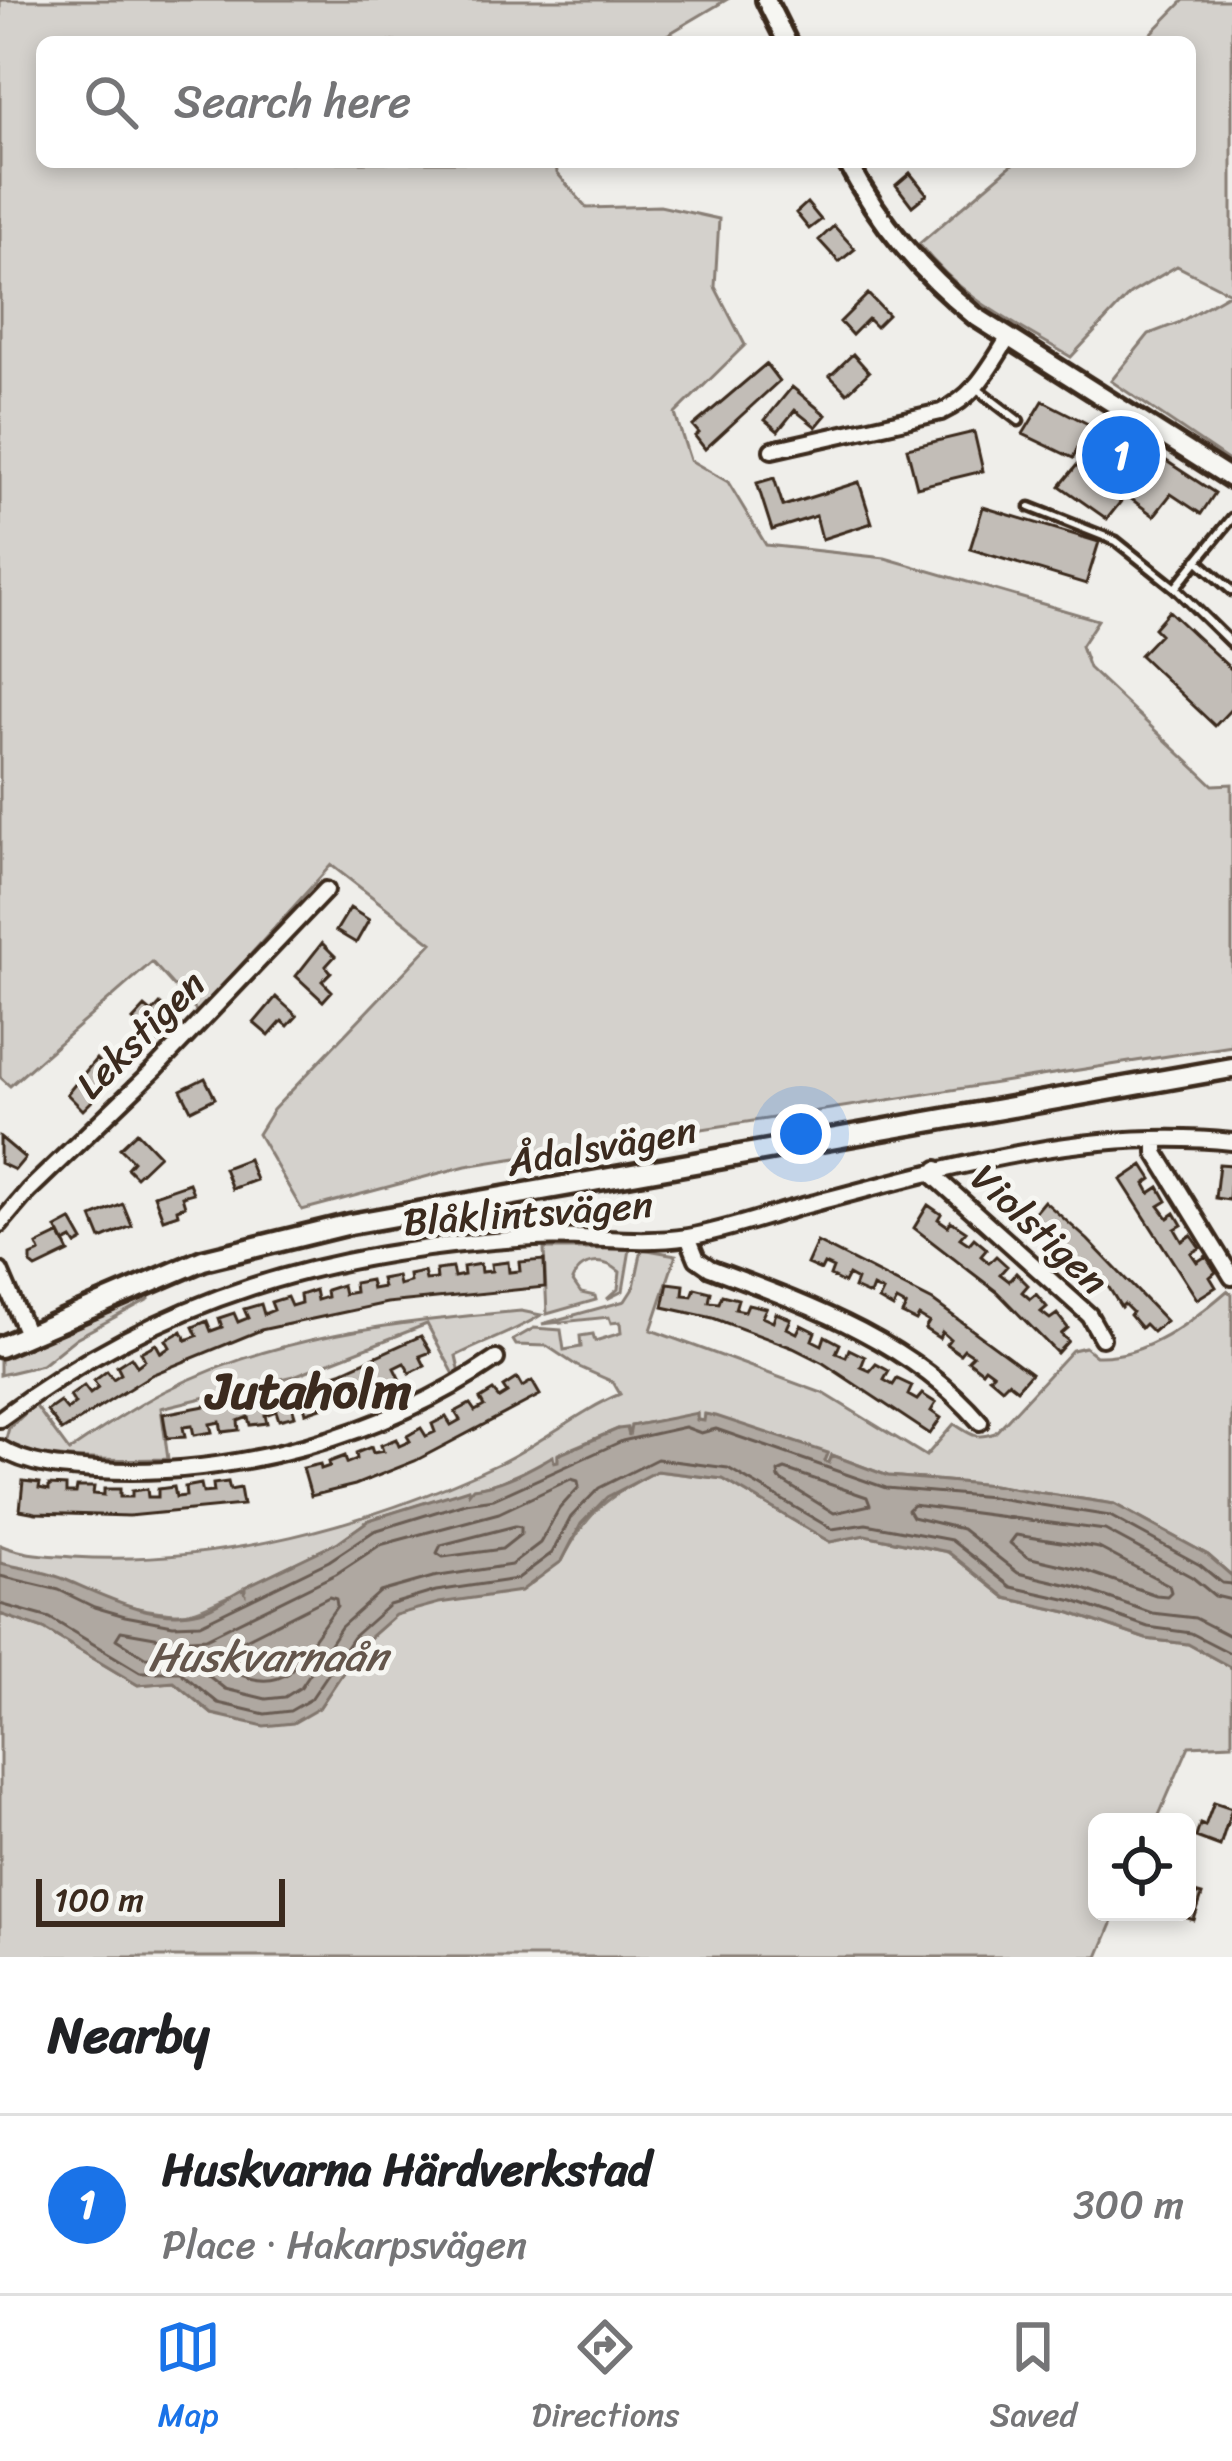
<!DOCTYPE html>
<html lang="en">
<head>
<meta charset="utf-8">
<style>
  :root { --surface:#fff; --page:#f2f2f2; --text:#202124; --muted:#757577; --line:#e0e0e0; --accent:#1a73e8 }
  body { margin:0; font-family:Sriracha,sans-serif; background:var(--page); color:var(--text) }
  .controls { position:absolute; right:36px; bottom:36px; display:grid; overflow:hidden; border-radius:18px; box-shadow:0 6px 18px #0003 }
  .controls button { width:108px; height:108px; display:grid; place-items:center; padding:0; border:0; border-bottom:3px solid var(--line); background:var(--surface); color:var(--text); font:60px sans-serif }
  .scale { position:absolute; left:36px; bottom:30px; width:249px; box-sizing:border-box; padding-left:12px; border:6px solid #3b2a1e; border-top:0; font-size:33px; line-height:42px; white-space:nowrap; color:#3b2a1e; -webkit-text-stroke:9px #f6f6f2; paint-order:stroke }
  .you { position:absolute; left:801px; top:1134px; width:42px; height:42px; margin:-30px; border:9px solid #fff; border-radius:50%; background:#1a73e8; box-shadow:0 0 0 18px #1a73e833 }
  .badge { display:grid; place-items:center; width:78px; height:78px; border-radius:50%; background:var(--accent); color:#fff; font-size:39px; font-weight:700 }
  .pin { position:absolute; translate:-50% -50%; border:6px solid #fff; box-shadow:0 3px 12px #0006 }
  .list { margin:0; padding:0; list-style:none }
  h2 { display:flex; justify-content:space-between; align-items:center; height:156px; margin:0; padding:0 48px; font-size:51px }
  h2 small { font-size:39px; font-weight:400; color:var(--muted) }
  .list li { display:grid; grid-template-columns:78px 1fr auto; gap:36px; align-items:center; box-sizing:border-box; height:180px; padding:0 48px; border-top:3px solid var(--line) }
  .list b { display:block; font-size:45px; white-space:nowrap }
  .list p { margin:0; font-size:39px; white-space:nowrap; color:var(--muted) }
  .list em { font-size:39px; font-style:normal; color:var(--muted) }
  .icon { flex:none; width:66px; height:66px; fill:none; stroke:currentColor; stroke-width:2; stroke-linecap:round; stroke-linejoin:round }
  .map { position:relative; flex:none; width:1232px; height:1957px; overflow:hidden }
  .search { position:absolute; background:var(--surface); box-shadow:0 6px 18px #0003; left:36px; right:36px; top:36px; height:132px; display:flex; align-items:center; gap:30px; box-sizing:border-box; padding:0 42px; border-radius:18px; color:var(--muted); font-size:45px }
  .sheet { height:336px; background:var(--surface) }
  nav { display:flex; justify-content:space-around; align-items:center; box-sizing:border-box; height:168px; border-top:3px solid var(--line); background:var(--surface); font-size:33px; color:var(--muted) }
  nav a { display:grid; justify-items:center; gap:6px }
  nav .on { color:var(--accent) }
  .map>svg:first-child { display:block }
</style>
</head>
<body>
<div class="map">
<svg width="1232" height="1957" viewBox="0 0 1232 1957">
  <rect width="100%" height="100%" fill="#efeeea"/>
  <filter id="ink" filterUnits="userSpaceOnUse"><feTurbulence type="fractalNoise" baseFrequency=".00833" numOctaves="2"/><feDisplacementMap in="SourceGraphic" scale="24" xChannelSelector="R" yChannelSelector="G"/><feConvolveMatrix kernelMatrix="1 2 1 2 8 2 1 2 1" color-interpolation-filters="sRGB"/></filter>
  <g filter="url(#ink)">
    <path fill="#d4d1cc" stroke="#887e75" stroke-width="3" d="M0 0H726L655 42H42V162H556L557 173 587 208 660 206 719 219 715 287 745 345 675 414 690 460 728 482 766 545 885 558 1098 620 1081 646 1089 668 1213 785 1232 784V1046L466 1166 302 1210 258 1134 273 1110 432 943 331 865 198 1013 152 962 10 1086 0 1077Z
      M1184 0H1232V463L1111 381 1149 334 1178 323 1230 293 1177 266 1130 294 1071 357C1010 320 965 302 919 244L1015 162H1190V42H1143Z
      M544 1249H630L623 1291 607 1299 618 1289 620 1272C604 1258 581 1259 572 1280L581 1293 595 1296 596 1300 547 1314Z
      M642 1249 676 1255 651 1330 825 1394 926 1456 954 1424C971 1434 974 1440 995 1433L1072 1350 1085 1347 1096 1356C1146 1358 1191 1322 1227 1291L1232 1294V1576L1208 1555 1114 1504 992 1485 888 1476 832 1455 829 1463 825 1461 828 1454 705 1415V1421L697 1420V1414L631 1426 632 1436 618 1429 558 1454V1461C530 1464 504 1485 474 1488L468 1493 467 1490 369 1520 339 1542 245 1587 246 1593C223 1592 203 1615 175 1613 116 1610 56 1581 0 1564V1545C23 1555 48 1555 72 1557 217 1566 370 1525 500 1463 540 1444 581 1410 620 1394L613 1382 577 1366 547 1346 516 1345 513 1340 534 1328 561 1330 564 1350 581 1347 580 1336 593 1334 595 1341 621 1333 620 1322 611 1323 609 1317 542 1324 625 1301 634 1287Z
      M148 1293 149 1299 76 1338 42 1365 0 1375V1358Z
      M521 1311 541 1315C513 1333 485 1341 456 1356L460 1374 456 1378 427 1324 294 1376 161 1408 168 1459C131 1459 31 1464 5 1442L9 1428 35 1405 69 1451C99 1431 130 1409 163 1392 275 1335 397 1322 521 1311Z
      M657 1471 723 1479 830 1542 865 1535 948 1552 1006 1598 1071 1613 1146 1639 1188 1644 1232 1668V1744L1189 1746 1156 1822H1097V1912H1117L1098 1957H0V1614L44 1629 138 1685 174 1682 212 1714 319 1708 362 1644 395 1614 562 1561C588 1510 607 1497 657 1471Z"/>
    <path fill="#afa8a1" stroke="#81766d" stroke-width="3" d="M697 1413V1420L704 1421 705 1414 716 1416 828 1453 825 1461 829 1463 832 1455 888 1476 992 1485 1114 1504 1208 1555 1232 1576V1668L1188 1644 1146 1639 1071 1613 1006 1598 948 1552 865 1535 830 1542 723 1479 657 1471 607 1497 581 1524 562 1561 521 1591 439 1603 395 1615 362 1644 319 1708 293 1723 264 1726 212 1714 174 1682 138 1685 44 1629 0 1614V1563C21 1568 45 1571 64 1579 104 1596 155 1623 200 1611 216 1607 228 1596 242 1589L245 1593V1587L338 1542 369 1520 468 1489 469 1493 473 1488C503 1485 527 1470 553 1456L554 1462 558 1461V1455L618 1429 627 1428 629 1436 631 1426Z"/>
    <g fill="none" stroke-linecap="round" stroke-linejoin="round">
      <path stroke="#695c52" stroke-width="3" d="M785 1469 867 1497 870 1505 834 1513 779 1479 778 1472Z
        M571 1479 578 1481 579 1487 559 1509 540 1543 511 1565 433 1577 380 1592 341 1627 301 1687 285 1697 266 1699 225 1689 186 1658 145 1657 116 1639 121 1631 172 1640 206 1638 336 1574 380 1545 499 1513Z
        M515 1526 521 1527V1534L502 1549 443 1557 437 1553 441 1545Z
        M1016 1535 1099 1548 1169 1585 1171 1592 1167 1596 1156 1595 1083 1570 1027 1557 1010 1543Z
        M0 1576 59 1590 94 1607 125 1616 173 1625 200 1624 329 1561 374 1531 465 1503 494 1499 622 1441 685 1427 701 1433 716 1429 886 1488 991 1497 1110 1516 1200 1565 1222 1583 1232 1584
        M329 1597 336 1599 337 1606 289 1673C266 1688 236 1677 218 1660L220 1652Z
        M1232 1600 1215 1596 1192 1577 1105 1530 913 1505 908 1510 912 1517 962 1529 1018 1573 1078 1587 1152 1613 1195 1618 1232 1637
        M0 1604 50 1618 140 1672H180L218 1703 265 1714 290 1711 311 1699 353 1637 389 1605 436 1591 517 1579 552 1553 571 1517 599 1488 657 1459 728 1468 832 1529 866 1524 951 1540 1011 1587 1074 1601 1148 1627 1191 1633 1232 1654"/>
    </g>
    <path fill="#c2bdb7" stroke="#3b2a1e" stroke-width="3" d="M910 173 927 194 912 206 896 185Z
      M807 203 821 220 809 229 796 213Z
      M834 226 855 249 839 262 819 240Z
      M868 294 888 315 876 327 868 319 852 335 840 322Z
      M853 354 869 372 847 393 830 376Z
      M766 364 779 381 705 449 695 436 699 433 693 426Z
      M792 387 826 415 816 427 795 410 778 431 765 420Z
      M1043 401 1100 430 1090 446 1081 441 1073 458 1023 434Z
      M1110 424 1215 493 1201 514 1171 494 1154 516 1126 495 1107 519 1060 486Z
      M974 432 983 471 917 487 907 448Z
      M774 478 783 506 859 482 872 523 822 539 816 516 772 530 757 483Z
      M983 507 1099 542 1086 584 970 549Z
      M1169 611 1232 670V708L1215 726 1140 655 1160 634 1154 628Z
      M350 908 369 920 356 943 336 931Z
      M322 943 335 956 326 966 331 972 322 981 332 991 323 1001 296 976Z
      M276 997 297 1016 288 1026 282 1021 269 1036 254 1023Z
      M160 1004 178 1020 158 1042 133 1020 145 1007 152 1013Z
      M96 1059 111 1074 97 1088 101 1092 83 1110 67 1094Z
      M205 1078 215 1098 191 1110 181 1090Z
      M137 1132 159 1155 136 1177 127 1168 133 1161 120 1148Z
      M0 1137 25 1158 15 1170 0 1163Z
      M248 1159 256 1180 232 1189 224 1168Z
      M1219 1164 1232 1165 1229 1200 1215 1198Z
      M1143 1165 1152 1179 1145 1184 1150 1193 1159 1187 1167 1201 1159 1206 1168 1218 1175 1213 1182 1225 1175 1229 1182 1241 1191 1235 1200 1248 1191 1253 1197 1262 1206 1256 1216 1272 1210 1277 1216 1287 1197 1299 1121 1180Z
      M189 1183 193 1193 182 1196 185 1206 177 1209 178 1214 163 1219 154 1195Z
      M1044 1201 1088 1240 1166 1321 1153 1332 1145 1324 1141 1328 1130 1315 1132 1312 1124 1304 1121 1307 1106 1283 1103 1286 1086 1264 1083 1267 1071 1256 1075 1253 1050 1237 1053 1234 1045 1227 1042 1231 1028 1220Z
      M123 1204 132 1226 101 1239 92 1217Z
      M928 1205 941 1214 938 1219 948 1226 951 1221 966 1231 960 1238 969 1244 974 1238 987 1249 981 1256 989 1263 996 1256 1007 1266 1000 1274 1009 1281 1016 1273 1028 1285 1022 1292 1030 1299 1036 1294 1047 1307 1041 1312 1050 1319 1057 1314 1068 1328 1061 1334 1068 1341 1057 1353 997 1292 914 1228Z
      M71 1220 83 1241 76 1245 72 1239 64 1243 56 1228Z
      M60 1234 69 1252 36 1268 31 1264V1256L40 1252 37 1245Z
      M817 1242 933 1301 1031 1373 1017 1389 1008 1382 1002 1388 989 1377 993 1373 985 1367 982 1371 968 1360 973 1355 964 1349 960 1354 946 1344 950 1339 942 1332 939 1338 925 1329 929 1322 919 1316 916 1321 902 1314 906 1306 897 1301 893 1308 879 1300 883 1292 873 1287 870 1295 854 1288 857 1280 848 1275 844 1283 830 1276 833 1268 824 1264 821 1270 807 1264Z
      M544 1260 545 1287 387 1303 261 1330 151 1375 62 1431 47 1411 60 1402 67 1410 75 1404 70 1396 84 1386 90 1394 98 1388 94 1381 107 1371 113 1379 121 1374 117 1366 131 1357 137 1366 145 1360 141 1352 156 1344 161 1353 170 1347 166 1340 182 1331 186 1340 197 1336 193 1327 207 1321 211 1331 222 1327 219 1318 234 1313 238 1322 248 1318 244 1309 261 1304 264 1314 274 1310 271 1302 287 1297 291 1306 301 1303 300 1295 315 1290 317 1300 327 1297 326 1290 342 1285 344 1294 355 1292 354 1283 370 1280 372 1289 383 1287 381 1279 397 1276 399 1285 410 1282 409 1275 424 1272 426 1280 437 1279 436 1270 452 1268 454 1277 464 1275 463 1267 480 1264 481 1272 492 1271 491 1264 508 1262 509 1272 520 1271 519 1262Z
      M668 1283 684 1285 683 1295 692 1296 695 1288 711 1292 709 1302 719 1303 722 1295 738 1299 735 1309 745 1311 748 1304 766 1308 762 1317 773 1322 776 1313 791 1319 787 1328 797 1333 801 1325 815 1332 812 1340 822 1345 825 1336 840 1344 836 1353 846 1357 849 1349 865 1357 861 1367 870 1371 876 1364 889 1371 884 1380 893 1385 897 1379 912 1386 908 1395 917 1400 922 1394 936 1403 931 1411 941 1418 930 1434 823 1363 793 1348 713 1318 663 1307Z
      M421 1336 431 1352 420 1356 425 1366 410 1373 404 1363 394 1368 399 1378 385 1384 383 1378 371 1383 373 1389 358 1396 355 1387 345 1391 347 1399 331 1404 328 1395 318 1398 321 1408 306 1413 303 1402 292 1406 295 1416 279 1420 276 1411 265 1415 267 1423 250 1425 248 1417 238 1421 239 1430 222 1432 220 1422 210 1424 212 1432 194 1435 192 1426 183 1427 185 1437 167 1438 163 1414 289 1390 341 1372Z
      M517 1378 522 1387 532 1381 540 1395 415 1461 355 1485 311 1496 303 1468 320 1464 321 1469 330 1466 329 1462 345 1456 347 1463 357 1459 356 1453 371 1447 373 1453 383 1451 381 1445 396 1439 399 1446 410 1441 407 1436 421 1428 426 1436 435 1432 432 1424 446 1417 451 1425 460 1420 455 1412 470 1404 475 1411 484 1406 480 1399 493 1391 499 1398 507 1393 503 1387Z
      M23 1481 40 1483 39 1488 49 1490V1485L66 1486V1493H76L77 1487H94L93 1494 104 1495V1489H120V1497H132V1491L147 1489 148 1497H158V1489L174 1487 176 1497 186 1496 185 1487 201 1484 203 1493 214 1492 213 1484 228 1482 230 1490 240 1488 243 1505 129 1516 36 1513 20 1510Z
      M1214 1802 1232 1808 1220 1846 1196 1837 1200 1824 1205 1826Z
      M1187 1891 1202 1895 1194 1920 1174 1914 1187 1912Z"/>
    <g fill="none" stroke-linecap="round" stroke-linejoin="round">
      <g stroke="#3b2a1e" stroke-width="15">
        <path id="service" d="M976 388 1019 421
          M1030 507 1116 541 1175 588
          M1232 518 1175 588 1232 644
          M1197 560 1232 591"/>
      </g>
      <g stroke="#3b2a1e" stroke-width="22">
        <path id="minor" d="M772 450 941 412C976 396 989 368 1009 337
          M1156 1140V1153L1232 1277
          M937 1169 934 1176 1089 1315 1102 1338
          M0 1224 28 1191 157 1067 326 890
          M688 1237 697 1259 710 1268C806 1304 911 1341 980 1422
          M0 1271 27 1334
          M0 1419C165 1295 329 1250 534 1238 585 1235 637 1245 688 1237 729 1230 771 1214 811 1204 949 1167 1088 1127 1232 1142
          M0 1448C29 1466 63 1468 97 1470 233 1478 384 1436 496 1359"/>
      </g>
      <g stroke="#3b2a1e" stroke-width="26">
        <path id="tertiary" d="M766 0 787 42
          M847 162C880 224 921 272 975 316L1232 479"/>
      </g>
      <g stroke="#3b2a1e" stroke-width="27">
        <path id="secondary" d="M0 1347 203 1260 350 1224 1232 1068"/>
      </g>
      <use href="#service" stroke="#f6f6f2" stroke-width="6"/>
      <use href="#minor" stroke="#f6f6f2" stroke-width="14"/>
      <use href="#tertiary" stroke="#f6f6f2" stroke-width="16"/>
      <use href="#secondary" stroke="#f6f6f2" stroke-width="18"/>
    </g>
  </g>
  <g text-anchor="middle" dominant-baseline="central" stroke-width="10" stroke-linejoin="round" paint-order="stroke">
    <g font-size="39" fill="#3b2a1e" stroke="#f6f6f2">
      <text transform="translate(140 1034) rotate(-45)">Lekstigen</text>
      <text transform="translate(602 1146) rotate(-10)">Ådalsvägen</text>
      <text transform="translate(528 1213) rotate(-4)">Blåklintsvägen</text>
      <text transform="translate(1040 1229) rotate(43)">Violstigen</text>
    </g>
    <g font-size="42" font-style="italic" fill="#64564c" stroke="#f6f6f2">
      <text x="268" y="1657">Huskvarnaån</text>
    </g>
    <g font-size="51" font-weight="bold" fill="#3b2a1e" stroke="#f6f6f2">
      <text x="309" y="1391">Jutaholm</text>
    </g>
  </g>
</svg>
<div class="controls">
<button><svg class="icon" aria-label="locate" viewBox="0 0 24 24"><circle cx="12" cy="12" r="6"/><path d="M12 2v4M12 18v4M2 12h4M18 12h4"/></svg></button>
</div>
<div class="scale">100 m</div>
<div class="you"></div>
<div class="pin badge" style="left:1121px;top:455px">1</div>
<div class="search"><svg class="icon" aria-label="search" viewBox="0 0 24 24"><circle cx="10" cy="10" r="6"/><path d="M15 15l6 6"/></svg>Search here</div>
</div>
<section class="sheet">
<h2>Nearby<small></small></h2>
<ul class="list">
<li><span class="badge">1</span><div><b>Huskvarna Härdverkstad</b><p>Place · Hakarpsvägen</p></div><em>300 m</em></li>
</ul>
</section>
<nav>
<a class="on"><svg class="icon" aria-label="map" viewBox="0 0 24 24"><path d="M3 6l6-2 6 2 6-2v14l-6 2-6-2-6 2zM9 4v14M15 6v14"/></svg>Map</a>
<a><svg class="icon" aria-label="directions" viewBox="0 0 24 24"><path d="M12 3l9 9-9 9-9-9zM9 14v-3h6M13 9l2 2-2 2"/></svg>Directions</a>
<a><svg class="icon" aria-label="saved" viewBox="0 0 24 24"><path d="M7 4h10v16l-5-4-5 4z"/></svg>Saved</a>
</nav>
</body>
</html>
